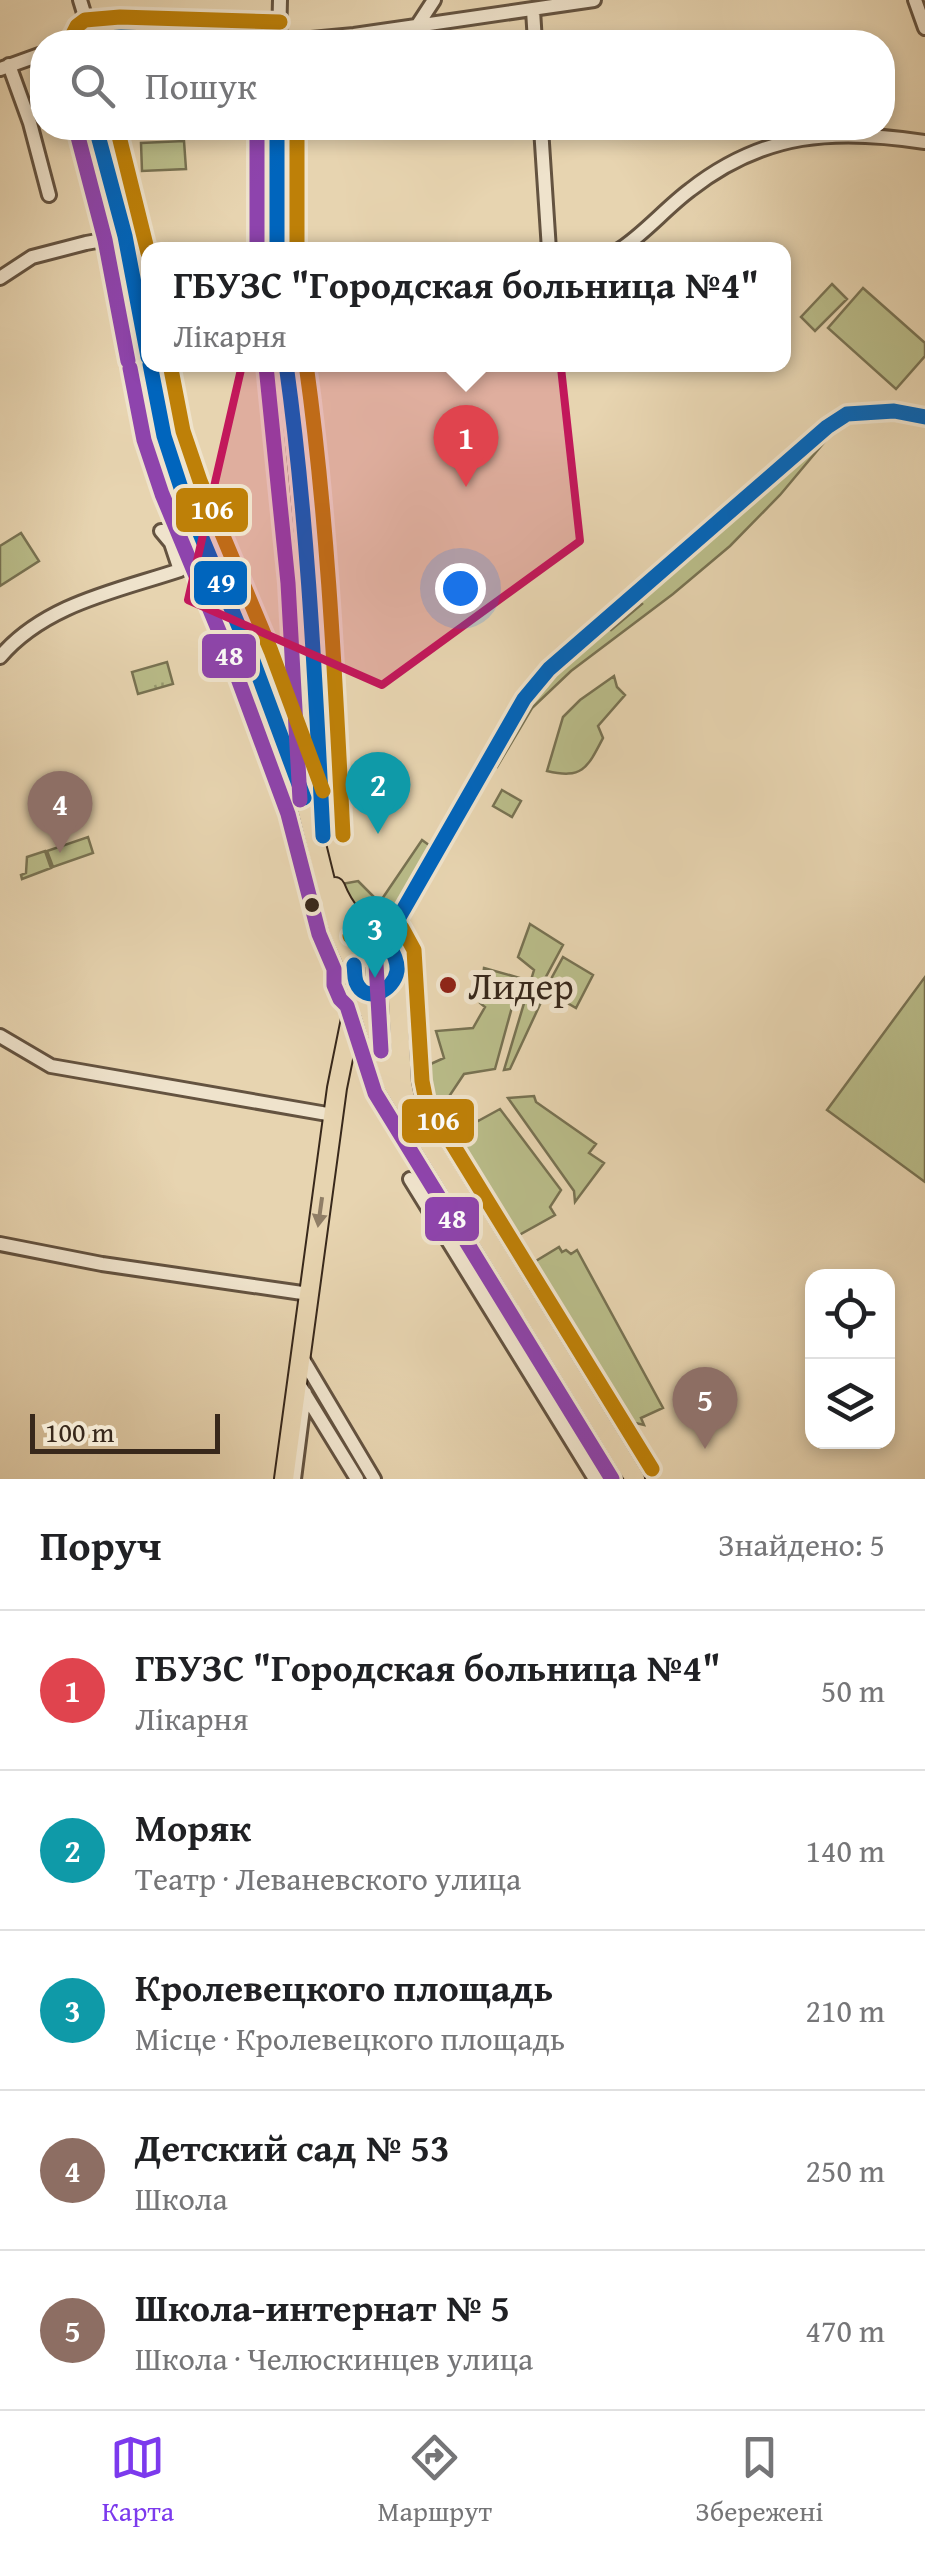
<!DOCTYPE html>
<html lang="uk">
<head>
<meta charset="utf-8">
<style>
  :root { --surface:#fff; --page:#f2f2f2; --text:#202124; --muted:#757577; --line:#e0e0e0; --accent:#7c3aed }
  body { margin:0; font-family:"Gentium Book Plus",serif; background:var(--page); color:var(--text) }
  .controls { position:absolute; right:30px; bottom:30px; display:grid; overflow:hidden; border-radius:20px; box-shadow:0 5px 15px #0003 }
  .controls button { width:90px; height:90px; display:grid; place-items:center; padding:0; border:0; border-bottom:2px solid var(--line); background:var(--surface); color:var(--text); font:50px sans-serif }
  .scale { position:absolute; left:30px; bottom:25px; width:190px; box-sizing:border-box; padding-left:10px; border:5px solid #38281b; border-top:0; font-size:28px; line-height:35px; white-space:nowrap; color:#38281b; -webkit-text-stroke:8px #efe3cc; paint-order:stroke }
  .you { position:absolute; left:460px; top:588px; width:35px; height:35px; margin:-25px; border:8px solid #fff; border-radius:50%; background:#1a73e8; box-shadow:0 0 0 15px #1a73e833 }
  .badge { display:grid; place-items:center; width:65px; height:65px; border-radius:50%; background:var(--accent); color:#fff; font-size:32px; font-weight:700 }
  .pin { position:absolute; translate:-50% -82px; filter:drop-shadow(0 2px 5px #0008) }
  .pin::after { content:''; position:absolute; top:52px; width:35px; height:30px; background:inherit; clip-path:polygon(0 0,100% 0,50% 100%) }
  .popup { position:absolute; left:141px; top:242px; width:650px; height:130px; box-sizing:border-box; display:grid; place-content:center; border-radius:20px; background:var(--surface); filter:drop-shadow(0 2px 8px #0005); font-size:32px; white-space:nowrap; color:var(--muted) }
  .popup b { font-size:38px; color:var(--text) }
  .popup::after { content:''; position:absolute; left:50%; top:100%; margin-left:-20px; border:20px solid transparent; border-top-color:var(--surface) }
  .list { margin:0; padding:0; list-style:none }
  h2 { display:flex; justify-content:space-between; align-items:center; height:130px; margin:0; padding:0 40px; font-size:42px }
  h2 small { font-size:32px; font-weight:400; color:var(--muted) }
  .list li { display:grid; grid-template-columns:65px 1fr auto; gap:30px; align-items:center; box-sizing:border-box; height:160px; padding:0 40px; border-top:2px solid var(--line) }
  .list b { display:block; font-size:38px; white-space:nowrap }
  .list p { margin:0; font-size:32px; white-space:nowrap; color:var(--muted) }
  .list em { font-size:32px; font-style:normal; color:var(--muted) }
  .icon { flex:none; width:55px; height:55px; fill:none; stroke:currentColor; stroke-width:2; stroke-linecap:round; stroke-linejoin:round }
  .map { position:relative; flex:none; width:925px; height:1479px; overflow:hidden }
  .search { position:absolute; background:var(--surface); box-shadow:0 5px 15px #0003; left:30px; right:30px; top:30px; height:110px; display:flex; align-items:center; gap:25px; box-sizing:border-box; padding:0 35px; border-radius:40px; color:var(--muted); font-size:38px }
  .sheet { height:930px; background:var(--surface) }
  nav { display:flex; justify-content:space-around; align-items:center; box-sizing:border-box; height:140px; border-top:2px solid var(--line); background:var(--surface); font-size:28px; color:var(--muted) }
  nav a { display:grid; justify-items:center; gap:5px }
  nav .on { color:var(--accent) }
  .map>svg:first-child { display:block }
</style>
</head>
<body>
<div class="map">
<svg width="925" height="1479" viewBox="0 0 925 1479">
  <defs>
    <pattern id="forest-firs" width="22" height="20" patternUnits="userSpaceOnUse" patternTransform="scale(2.5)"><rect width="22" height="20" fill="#b9bc89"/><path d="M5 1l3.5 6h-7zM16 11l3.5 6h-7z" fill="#97996f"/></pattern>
    <pattern id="park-tufts" width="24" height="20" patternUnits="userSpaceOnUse" patternTransform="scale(2.5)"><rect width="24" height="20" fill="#b9bc89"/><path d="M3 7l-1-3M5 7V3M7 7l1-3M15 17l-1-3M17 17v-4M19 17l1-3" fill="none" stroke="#97996f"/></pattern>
  </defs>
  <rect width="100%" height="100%" fill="#e7d4b0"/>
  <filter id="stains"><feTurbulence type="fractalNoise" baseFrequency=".002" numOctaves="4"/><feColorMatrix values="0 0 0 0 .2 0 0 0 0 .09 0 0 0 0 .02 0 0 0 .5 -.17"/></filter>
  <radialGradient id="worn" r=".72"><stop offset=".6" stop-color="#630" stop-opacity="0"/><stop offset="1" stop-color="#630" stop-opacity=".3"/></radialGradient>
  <path fill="#b9bc89" stroke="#787252" stroke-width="2.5" d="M184 141 186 169 142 171 141 143Z
    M832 284 847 299 815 331 801 317Z
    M863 288 925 343V356L896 389 828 328Z
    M830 428 832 433 780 495 730 546 673 594 571 671 532 708 497 767 490 764 526 701 551 670 605 624 611 630 642 604 636 598Z
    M21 533 39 561 0 586V546Z
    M614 676 617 687 625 695 598 726 603 738C587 769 582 779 547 771L563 717 580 700Z
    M88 837 93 853 53 867 47 851Z
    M422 840 433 848 393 911 382 899Z
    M45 851 51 868 22 879 21 875 26 873 27 857Z
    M358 881 391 914 381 921 373 920 355 909 342 884Z
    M530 924 563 945 540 988 543 998 510 1069 504 1070 534 970 518 957Z
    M383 952 391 962 381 980 372 982 365 974 377 953Z
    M563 957 593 975 576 1008 545 990Z
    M484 968 520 978 495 1069 464 1074 448 1098 478 1121 500 1109 561 1190 550 1207 555 1215 510 1240 425 1105 417 1063 424 1067 444 1058 436 1031 473 1028 485 1007 480 1003Z
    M925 977V1182L827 1110Z
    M534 1096 536 1102 596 1144 589 1153 604 1163 575 1202 574 1191 508 1098Z
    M418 1105 422 1109 505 1242 497 1246Z
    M559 1247 562 1252 566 1250 571 1254 577 1250 663 1408 641 1418 644 1425 627 1421 531 1264Z
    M518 1263 617 1421 604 1418 515 1272Z"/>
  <path fill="url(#forest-firs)" stroke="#787252" stroke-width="2.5" d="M367 1059 373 1061 377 1066 628 1479H613L365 1075 363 1063Z"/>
  <path fill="url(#park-tufts)" stroke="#787252" stroke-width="2.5" d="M167 662 173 684 138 694 132 672Z
    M502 790 521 801 512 817 493 806Z"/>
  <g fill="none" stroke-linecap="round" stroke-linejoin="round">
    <g stroke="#645340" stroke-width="18">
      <path id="minor" d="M280 0 279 42 354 35 594 0
        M915 0 925 28
        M533 10 535 42
        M417 26 434 0
        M80 42 92 39 80 0
        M9 65 30 123 49 195
        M0 69 42 54
        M541 128 549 250
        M619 250C642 236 667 207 690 190 764 132 835 128 925 142
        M0 278 32 257 86 243 125 236
        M0 657C45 604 117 591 180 570L171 543 161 531 197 530
        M386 940 524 699 549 669 827 427 847 414 894 411 925 417
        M0 1036 51 1066 333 1115
        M410 1179 595 1479
        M0 1244 102 1264 309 1294
        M500 1324 527 1306
        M301 1356 374 1479
        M297 1381 357 1479
        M294 1479 305 1393"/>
    </g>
    <g stroke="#38281b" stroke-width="22">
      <path id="major" d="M91 42 92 39 121 37 279 42
        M96 128 125 236 148 357
        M277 128V250
        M150 364 164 436 181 488 197 530 252 658 307 808 330 901 338 929 354 965
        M286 364 294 422 313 644 323 832
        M335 887C344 910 358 926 379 939
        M364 994 392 1083 635 1479
        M284 1479 337 1088 357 989C350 967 361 940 386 940L396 959 402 1083 407 1108"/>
    </g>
    <use href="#minor" stroke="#efe3cc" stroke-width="12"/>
    <use href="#major" stroke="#e7d4b0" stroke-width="18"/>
    <g stroke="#efe3cc" stroke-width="22">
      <path id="bus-1" d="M91 42 92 39 121 37 279 42
        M96 128 125 236 148 357
        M277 128V250
        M150 364 164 436 181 488 252 658 304 798
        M286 364C308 521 315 679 323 836
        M386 940 524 699 549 669 827 427 847 414 894 411 925 417
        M354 965C355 971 354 976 356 982 365 1005 394 991 397 971 398 959 391 950 386 940"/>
    </g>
    <g stroke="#efe3cc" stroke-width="22">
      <path id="bus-2" d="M257 128V250
        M77 133 105 240 128 361
        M266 366 288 583 300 800
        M130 368 144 440 162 494 233 665 288 814 319 934 334 969V985L340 999 347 1006 375 1093 612 1479
        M368 949 376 964 381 1051"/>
    </g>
    <g stroke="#efe3cc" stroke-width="22">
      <path id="bus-3" d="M72 36 77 26 85 20 120 17 280 22
        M117 128 148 253
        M297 128V250
        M170 364 183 431 200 481 271 651 323 791
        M306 364C328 520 335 678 343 835
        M350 936 372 920 391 921 402 928 414 950 422 1081 426 1101 652 1469"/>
    </g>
    <use href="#bus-1" stroke="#0065bd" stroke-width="15"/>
    <use href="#bus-2" stroke="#8e44ad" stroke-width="15"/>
    <use href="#bus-3" stroke="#be8008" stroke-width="15"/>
  </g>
  <defs><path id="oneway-solid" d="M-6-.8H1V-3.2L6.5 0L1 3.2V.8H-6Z" transform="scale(2.5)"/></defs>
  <use fill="#907e66" href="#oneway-solid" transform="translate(320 1212) rotate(98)"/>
  <path fill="#c2185b" fill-opacity="0.2" stroke="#c2185b" stroke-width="8" stroke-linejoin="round" d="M555 313 580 541 382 685 188 600 242 365Z"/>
  <circle fill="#38281b" stroke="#efe3cc" stroke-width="4" cx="312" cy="905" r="9"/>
  <circle fill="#8f2418" stroke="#efe3cc" stroke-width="4" cx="448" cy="985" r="10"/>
  <g text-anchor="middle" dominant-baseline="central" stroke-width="10" stroke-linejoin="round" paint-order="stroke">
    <g font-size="38" fill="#38281b" stroke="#efe3cc" text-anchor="start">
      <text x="468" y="985">Лидер</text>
    </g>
  </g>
  <g stroke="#efe3cc" stroke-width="4">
    <rect x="174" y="486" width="76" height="48" rx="10" fill="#be8008"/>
    <rect x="192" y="559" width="57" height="48" rx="10" fill="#0065bd"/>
    <rect x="200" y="632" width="58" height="48" rx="10" fill="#8e44ad"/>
    <rect x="400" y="1097" width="76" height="48" rx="10" fill="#be8008"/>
    <rect x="423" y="1195" width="58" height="48" rx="10" fill="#8e44ad"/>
  </g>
  <g font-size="28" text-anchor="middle" font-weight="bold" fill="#fff">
    <text x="212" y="519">106</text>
    <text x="221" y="592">49</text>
    <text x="229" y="665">48</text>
    <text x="438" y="1130">106</text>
    <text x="452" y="1228">48</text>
  </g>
  <rect width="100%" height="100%" filter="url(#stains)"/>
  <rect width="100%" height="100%" fill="url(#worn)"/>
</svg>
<div class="controls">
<button><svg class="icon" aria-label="locate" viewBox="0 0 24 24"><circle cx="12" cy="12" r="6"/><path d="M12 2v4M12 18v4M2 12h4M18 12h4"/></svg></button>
<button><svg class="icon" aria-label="layers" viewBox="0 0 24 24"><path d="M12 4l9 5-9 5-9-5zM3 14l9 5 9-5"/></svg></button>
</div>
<div class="scale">100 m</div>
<div class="you"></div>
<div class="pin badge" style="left:466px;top:487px;background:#e0444e">1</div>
<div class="popup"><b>ГБУЗС &quot;Городская больница №4&quot;</b>Лікарня</div>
<div class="pin badge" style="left:378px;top:834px;background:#0f9aa8">2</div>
<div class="pin badge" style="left:375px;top:978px;background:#0f9aa8">3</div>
<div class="pin badge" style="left:60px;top:853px;background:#8d6e63">4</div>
<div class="pin badge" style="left:705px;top:1449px;background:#8d6e63">5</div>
<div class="search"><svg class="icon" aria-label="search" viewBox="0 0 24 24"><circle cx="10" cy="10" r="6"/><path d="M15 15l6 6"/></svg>Пошук</div>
</div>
<section class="sheet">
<h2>Поруч<small>Знайдено: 5</small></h2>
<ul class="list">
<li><span class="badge" style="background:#e0444e">1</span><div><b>ГБУЗС &quot;Городская больница №4&quot;</b><p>Лікарня</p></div><em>50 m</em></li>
<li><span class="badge" style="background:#0f9aa8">2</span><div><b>Моряк</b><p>Театр · Леваневского улица</p></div><em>140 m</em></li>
<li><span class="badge" style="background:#0f9aa8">3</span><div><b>Кролевецкого площадь</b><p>Місце · Кролевецкого площадь</p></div><em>210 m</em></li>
<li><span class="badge" style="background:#8d6e63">4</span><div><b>Детский сад № 53</b><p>Школа</p></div><em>250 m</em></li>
<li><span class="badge" style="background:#8d6e63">5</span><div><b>Школа-интернат № 5</b><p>Школа · Челюскинцев улица</p></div><em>470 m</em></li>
</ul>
</section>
<nav>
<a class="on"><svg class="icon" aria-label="map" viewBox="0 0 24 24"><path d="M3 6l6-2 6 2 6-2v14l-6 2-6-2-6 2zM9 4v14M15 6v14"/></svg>Карта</a>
<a><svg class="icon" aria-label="directions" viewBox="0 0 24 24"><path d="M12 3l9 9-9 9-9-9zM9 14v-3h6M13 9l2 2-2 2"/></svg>Маршрут</a>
<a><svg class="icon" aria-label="saved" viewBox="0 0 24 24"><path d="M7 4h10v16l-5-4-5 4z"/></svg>Збережені</a>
</nav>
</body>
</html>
